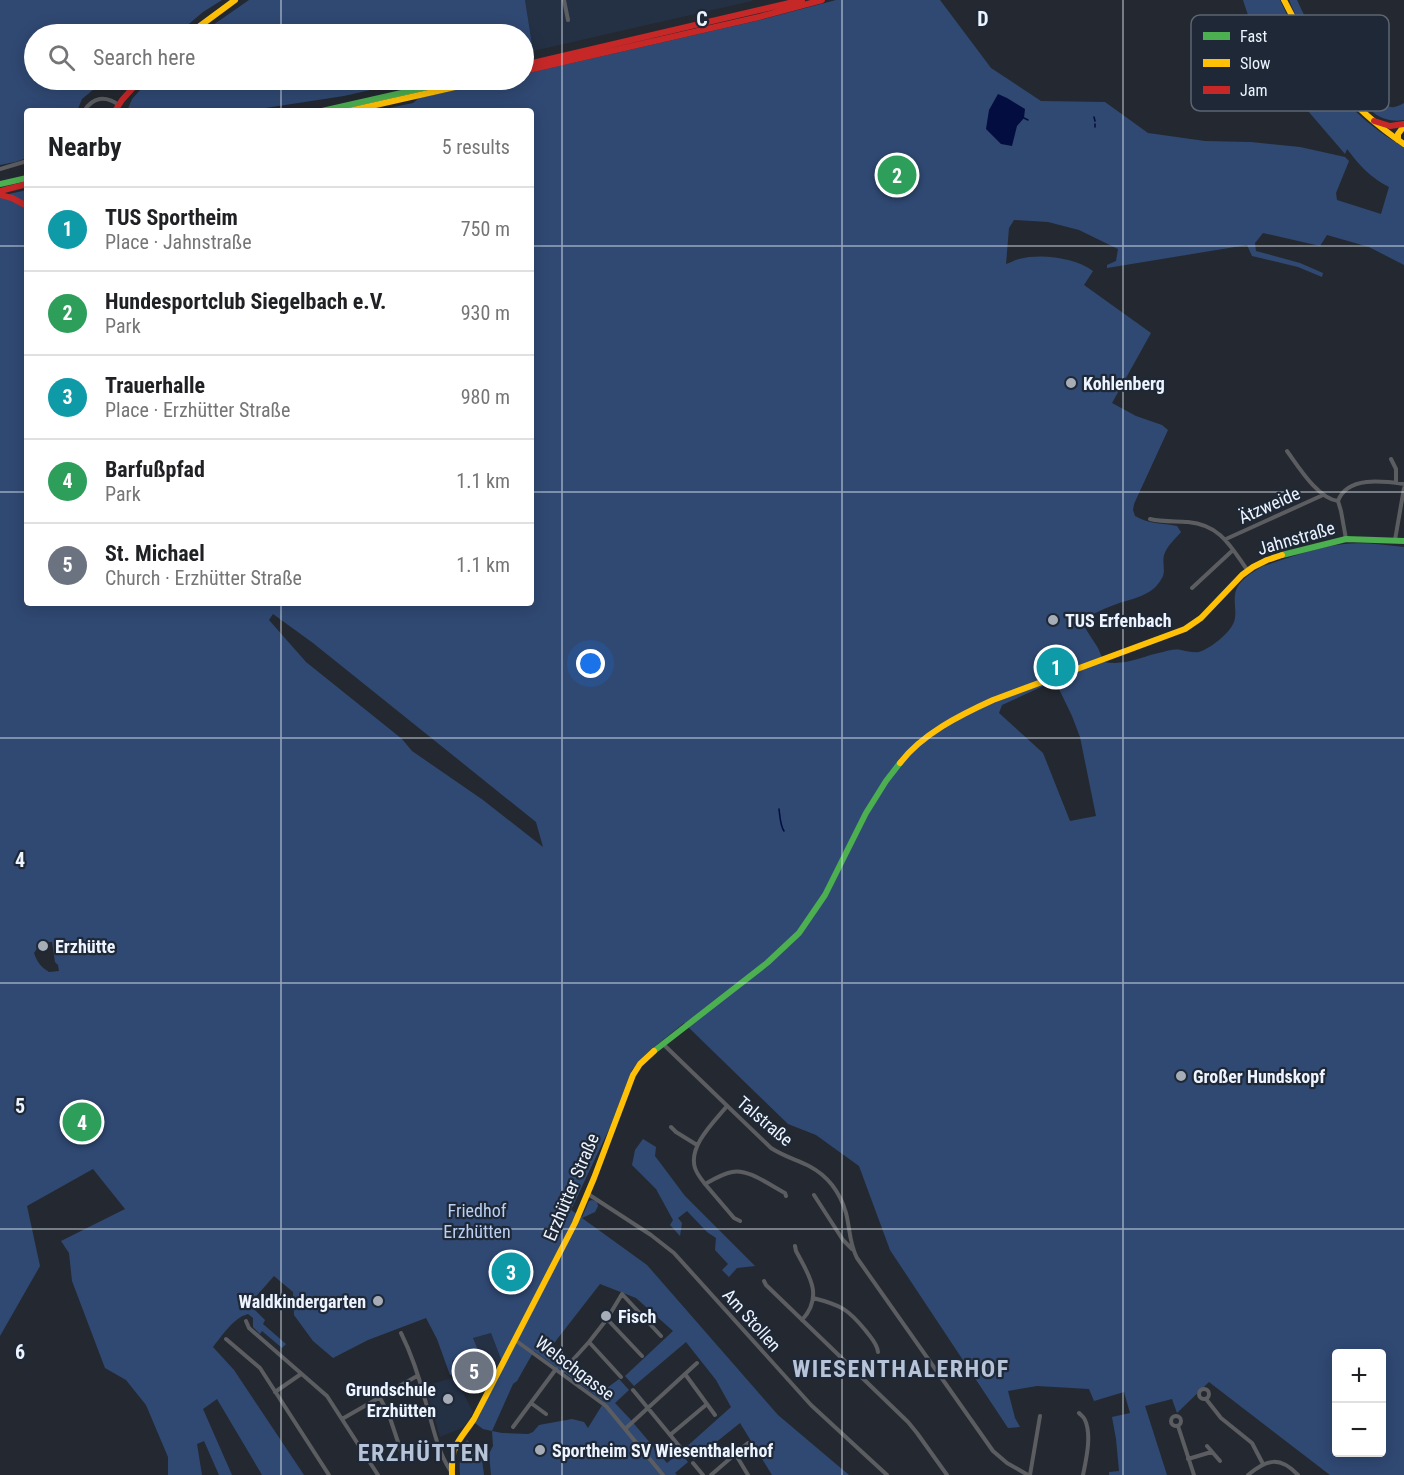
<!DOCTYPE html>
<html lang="en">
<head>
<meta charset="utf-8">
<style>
  :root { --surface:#fff; --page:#f2f2f2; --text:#202124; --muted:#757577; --line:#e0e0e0; --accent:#5d6066 }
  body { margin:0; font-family:"Roboto Condensed",sans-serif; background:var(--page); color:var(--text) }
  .controls { position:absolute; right:18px; bottom:18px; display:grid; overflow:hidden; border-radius:6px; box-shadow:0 3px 15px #0003 }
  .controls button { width:54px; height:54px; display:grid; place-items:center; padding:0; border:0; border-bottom:2px solid var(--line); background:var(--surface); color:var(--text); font:30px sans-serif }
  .you { position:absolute; left:591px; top:664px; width:21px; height:21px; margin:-15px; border:4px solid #fff; border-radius:50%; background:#1a73e8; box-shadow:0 0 0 9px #1a73e833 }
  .badge { display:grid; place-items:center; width:39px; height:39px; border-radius:50%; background:var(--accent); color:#fff; font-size:20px; font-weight:700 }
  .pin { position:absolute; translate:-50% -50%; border:3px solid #fff; box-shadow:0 2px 6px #0006 }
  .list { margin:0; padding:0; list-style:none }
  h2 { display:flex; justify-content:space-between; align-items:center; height:78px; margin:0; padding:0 24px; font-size:26px }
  h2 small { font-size:20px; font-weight:400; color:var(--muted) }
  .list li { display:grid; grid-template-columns:39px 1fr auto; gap:18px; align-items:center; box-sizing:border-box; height:84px; padding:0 24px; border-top:2px solid var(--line) }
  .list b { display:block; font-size:22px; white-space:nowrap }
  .list p { margin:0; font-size:20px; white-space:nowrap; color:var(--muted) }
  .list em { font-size:20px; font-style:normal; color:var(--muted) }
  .icon { flex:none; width:33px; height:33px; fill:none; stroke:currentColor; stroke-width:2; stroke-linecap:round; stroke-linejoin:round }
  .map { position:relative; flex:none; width:1404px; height:1475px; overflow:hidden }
  .search { position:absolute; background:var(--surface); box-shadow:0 3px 15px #0003; left:24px; top:24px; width:510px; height:66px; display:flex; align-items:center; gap:15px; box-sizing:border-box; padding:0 21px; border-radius:33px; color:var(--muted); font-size:22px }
  .panel { position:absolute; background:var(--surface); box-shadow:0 3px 15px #0003; left:24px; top:108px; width:510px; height:498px; border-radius:6px }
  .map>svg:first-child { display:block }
</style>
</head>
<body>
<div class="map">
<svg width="1404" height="1475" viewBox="0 0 1404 1475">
  <rect width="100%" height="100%" fill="#242931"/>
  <path fill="#243044" d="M525 0H752V1L533 51Z
    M491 1333 501 1360 490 1381 473 1338Z
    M455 1377 473 1412 468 1422 462 1428 440 1437 425 1386Z"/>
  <path fill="#304973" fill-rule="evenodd" d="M0 0H222L203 12 177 34H34V80H128L116 89H94L82 99 77 111H27V158L15 162 0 165Z
    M249 0H525L533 51 524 53V34H200Z
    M836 0H940L991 68 1041 101 1105 102 1148 133 1205 141 1251 142 1300 147 1345 157 1349 161 1336 193 1337 200 1381 214 1389 187C1371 178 1359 165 1347 149L1345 154 1265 61 1260 51 1243 0H1280C1289 19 1299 40 1310 58 1331 91 1370 129 1404 147V265L1369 247 1327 235 1320 246 1263 233 1255 243 1256 251 1300 263 1323 273 1322 277 1298 267 1252 256 1247 245 1107 268V265L1116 261 1118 249 1079 230 1048 222 1014 220 1009 228 1006 264C1010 263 1015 260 1019 259 1041 253 1076 258 1093 271L1084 285 1151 333 1112 403 1136 416 1162 425 1168 430 1134 504 1133 510 1135 516C1148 524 1162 523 1177 526L1181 532C1175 539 1167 546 1164 555 1162 563 1166 571 1162 578 1152 597 1132 598 1114 605 1103 609 1091 615 1080 620L1098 648 1104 662C1127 666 1142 656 1163 652 1169 650 1175 649 1181 650 1187 651 1193 653 1199 652 1210 649 1230 633 1234 622 1238 611 1231 597 1238 586 1244 577 1254 571 1263 566 1289 558 1317 547 1344 544 1364 542 1384 545 1404 547V1475H1330L1209 1382 1177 1413 1172 1399 1145 1406 1167 1475H1109V1472L1119 1471 1116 1439 1112 1417 1130 1413 1124 1392 1094 1401 1089 1389 1037 1386 1008 1391 1015 1418 1020 1427 1008 1428 890 1250 859 1166 816 1135 788 1124 684 1023 654 1047 639 1061 632 1070 610 1127 571 1210 582 1217 589 1201 592 1200 597 1202 598 1206 595 1212 582 1218 647 1265 778 1415 849 1475H772L740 1423 694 1460 684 1449 731 1407 716 1380 686 1342 634 1386 625 1376 673 1331 636 1298 600 1284 551 1347 565 1359 560 1365 563 1367 560 1370 534 1351 517 1381 513 1384 492 1431 502 1433 528 1434 533 1432 539 1425 572 1419 584 1422 588 1428 604 1402 564 1372 566 1370 569 1372 574 1367 603 1391 619 1379 629 1390 615 1403 630 1419 667 1463 680 1452 688 1462 675 1473 677 1475H491L489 1454 493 1446 492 1431 483 1429 475 1423 504 1367 491 1333 473 1338 478 1350 452 1361 456 1373 450 1375 437 1339 426 1318 368 1340 333 1358 313 1341 294 1315 293 1292 274 1276 253 1300 252 1307 265 1320 263 1324 286 1344 282 1348 262 1331 260 1334 253 1327V1318L248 1314C233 1318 222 1336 213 1347L234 1370 304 1475H262L217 1399 203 1409 232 1475H219L204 1441 197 1444 202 1475H168V1457L146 1405 126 1380 105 1368 72 1281 69 1253 61 1241 125 1209 93 1169 27 1206 40 1266 0 1336V196L27 190V603H531V111H375L413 103 419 98 500 80H524V74L760 20ZM273 614 313 643 536 822 543 847 483 800 412 751 402 739 306 662 269 620ZM1052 682 1059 689 1072 716 1080 737 1096 816 1070 821 1043 753 999 713 1002 705ZM46 942H52L55 962 58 965 59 971 49 972C41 967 37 962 34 953L40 944ZM1336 1354H1382V1452H1336Z
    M1289 0H1297C1303 13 1309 26 1317 37 1326 50 1378 105 1391 107 1395 108 1400 105 1404 103V120C1397 121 1392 121 1386 119 1377 117 1369 109 1363 103 1331 75 1305 39 1289 0Z
    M149 80H414L344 96 245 111H127L132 99Z
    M643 1139 656 1147 655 1156 685 1196 755 1266 737 1268 729 1277 722 1270 728 1264 715 1250 716 1238 707 1232 687 1211 678 1218 682 1223 680 1236 670 1225 673 1220 656 1189 632 1165 635 1150Z
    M467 1440 481 1452 484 1475H460C459 1462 460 1451 467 1440Z"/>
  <path fill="#030d40" d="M998 94 1007 98 1025 109 1024 118 1017 126 1012 146 1001 144 986 129 989 110Z"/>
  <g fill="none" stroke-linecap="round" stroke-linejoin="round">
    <path stroke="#030d40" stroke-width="1.5" d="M1094 117 1095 121
      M1024 118 1028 120
      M1095 124V127
      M779 809C780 816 780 825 784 831"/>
    <path stroke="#5b5d61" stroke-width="4" d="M564 0 568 20
      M84 111C93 97 105 95 119 105
      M0 169 27 161
      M1287 451C1298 466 1318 499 1338 501
      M1391 459 1396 469V483
      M1338 501C1347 476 1383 481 1404 484
      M1338 501 1341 511 1346 539
      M1150 519C1163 522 1175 521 1188 522 1221 525 1231 547 1248 571
      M1226 539 1323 495
      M1395 540 1404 488
      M1192 588 1233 550
      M663 1044 771 1148C783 1156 797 1160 809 1166 828 1176 840 1192 846 1213 850 1228 849 1243 857 1258L993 1451 1007 1463 1028 1475
      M727 1106C714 1122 688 1146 695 1168 697 1174 701 1179 705 1184 714 1179 722 1174 732 1172 748 1168 771 1186 785 1193L786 1196
      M671 1127 676 1132 697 1145
      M705 1184 734 1218 740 1221
      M588 1194 651 1235 674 1253 811 1405 887 1475
      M814 1195 843 1240 852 1249
      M795 1246 796 1251C809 1275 824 1296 802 1320
      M764 1281 766 1285 908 1422 917 1433 947 1475
      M813 1298C841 1305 848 1309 866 1331 871 1338 877 1343 878 1352
      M607 1319 642 1356
      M246 1321 249 1328 327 1396 378 1475
      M401 1333C412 1355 420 1380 426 1403 433 1426 437 1450 450 1470
      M226 1339 260 1368 329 1475
      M515 1340 606 1406 663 1475
      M589 1342 621 1377
      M561 1373 589 1342 607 1319 622 1294 661 1336
      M685 1374 715 1415
      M1199 1394a5 5 0 1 1 10 0a5 5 0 1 1-10 0Z
      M633 1390 680 1447
      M275 1392 301 1374
      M380 1398 389 1415 403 1457
      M1206 1399 1221 1418 1252 1443 1263 1464
      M531 1403 546 1414
      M1079 1413C1081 1415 1084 1417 1085 1420 1092 1435 1086 1460 1083 1475
      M1171 1421a5 5 0 1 1 10 0a5 5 0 1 1-10 0Z
      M342 1419 417 1376
      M1178 1426 1194 1475
      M513 1427 556 1369
      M625 1429 697 1363
      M670 1435 707 1404
      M1207 1446 1220 1461
      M736 1455 748 1475
      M401 1458 408 1456
      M1188 1459 1208 1453H1213
      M693 1463 703 1475
      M711 1475 748 1443
      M1030 1475 1040 1416
      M1248 1475C1267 1459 1280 1456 1298 1475"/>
    <path stroke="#4caf50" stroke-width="6" d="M322 111 459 80
      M0 184 27 178
      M1282 555 1346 539 1404 541
      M654 1051 767 963 799 933 825 895 866 813 886 781 900 763"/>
    <path stroke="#ffc107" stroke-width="6" d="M1284 0C1315 62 1346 105 1404 144
      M189 34 235 0
      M349 111 486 80
      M1398 140V134L1404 126
      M900 763C922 734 960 715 993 700L1185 629 1201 618 1242 575 1253 567 1267 560 1282 555
      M452 1475C451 1444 458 1443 474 1419L575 1223 594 1178 633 1075 640 1064 654 1051"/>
    <path stroke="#c62828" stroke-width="6" d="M524 65 802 0
      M524 71 759 17 822 0
      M115 111 122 100 140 80
      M1374 121 1390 126 1404 124
      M0 191 27 184
      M0 195 12 198 27 206"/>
  </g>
  <path fill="none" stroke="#edf4ff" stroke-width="1.5" stroke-opacity="0.55" d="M281 0V34M562 0V1475M842 0V1475M1123 0V1475M281 80V111M0 246H27M531 246H1404M0 492H27M531 492H1404M281 603V1475M0 738H1404M0 983H1404M0 1229H1404"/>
  <g fill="#a7adb7" stroke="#1e2837" stroke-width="2">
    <circle cx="1071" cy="383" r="6"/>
    <circle cx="1053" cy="620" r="6"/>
    <circle cx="43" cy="946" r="6"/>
    <circle cx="1181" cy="1076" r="6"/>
    <circle cx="378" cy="1301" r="6"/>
    <circle cx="606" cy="1316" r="6"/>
    <circle cx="448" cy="1399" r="6"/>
    <circle cx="540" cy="1450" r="6"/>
  </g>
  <g text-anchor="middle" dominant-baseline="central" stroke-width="4.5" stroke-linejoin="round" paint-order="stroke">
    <g font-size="18" font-weight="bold" fill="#edf4ff" stroke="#1e2837" text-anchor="start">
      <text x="1083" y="383">Kohlenberg</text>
      <text x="1065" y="620">TUS Erfenbach</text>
      <text x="55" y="946">Erzhütte</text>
      <text x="1193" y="1076">Großer Hundskopf</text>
      <text x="366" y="1301" text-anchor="end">Waldkindergarten</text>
      <text x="618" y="1316">Fisch</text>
      <text x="436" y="1389" text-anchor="end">Grundschule<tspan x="436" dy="21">Erzhütten</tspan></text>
      <text x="552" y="1450">Sportheim SV Wiesenthalerhof</text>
    </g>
    <g font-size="18" fill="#edf4ff" stroke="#1e2837">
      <text transform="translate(1269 505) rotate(-24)">Ätzweide</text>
      <text transform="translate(1296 538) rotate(-16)">Jahnstraße</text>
      <text transform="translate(765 1121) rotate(40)">Talstraße</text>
      <text transform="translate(571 1187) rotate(-67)">Erzhütter Straße</text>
      <text transform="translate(752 1320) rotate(48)">Am Stollen</text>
      <text transform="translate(575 1368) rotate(37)">Welschgasse</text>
    </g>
    <g font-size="18" fill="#bbd0f3" stroke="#1e2837">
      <text x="477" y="1210">Friedhof<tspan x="477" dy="21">Erzhütten</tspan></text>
    </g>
    <g font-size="24" font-weight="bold" letter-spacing="1.5" fill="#b6c3d8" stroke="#1e2837">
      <text x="901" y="1369">WIESENTHALERHOF</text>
      <text x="424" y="1453">ERZHÜTTEN</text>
    </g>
  </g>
  <rect x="1191" y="15" width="198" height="96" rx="9" fill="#1e2837" stroke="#5c6573" stroke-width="1.5"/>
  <rect x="1203" y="32" width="27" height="8" fill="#4caf50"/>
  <rect x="1203" y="59" width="27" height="8" fill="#ffc107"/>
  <rect x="1203" y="86" width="27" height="8" fill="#c62828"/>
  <g font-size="16" fill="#edf4ff">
    <text x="1240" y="42">Fast</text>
    <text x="1240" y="69">Slow</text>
    <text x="1240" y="96">Jam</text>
  </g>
  <g font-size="20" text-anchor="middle" font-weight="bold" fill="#edf4ff" stroke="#1e2837" stroke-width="4.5" stroke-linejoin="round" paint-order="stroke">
    <text x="702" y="26">C</text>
    <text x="983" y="26">D</text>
    <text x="20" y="867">4</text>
    <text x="20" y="1113">5</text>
    <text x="20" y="1359">6</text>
  </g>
</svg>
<div class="controls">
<button>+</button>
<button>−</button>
</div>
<div class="you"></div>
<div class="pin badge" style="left:1056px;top:667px;background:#0f9aa8">1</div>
<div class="pin badge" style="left:897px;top:175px;background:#2e9e5b">2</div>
<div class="pin badge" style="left:511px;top:1272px;background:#0f9aa8">3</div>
<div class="pin badge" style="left:82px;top:1122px;background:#2e9e5b">4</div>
<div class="pin badge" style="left:474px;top:1371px;background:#6b7280">5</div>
<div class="search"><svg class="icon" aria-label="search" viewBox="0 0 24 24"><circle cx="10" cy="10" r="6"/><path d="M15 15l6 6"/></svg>Search here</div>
<section class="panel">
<h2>Nearby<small>5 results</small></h2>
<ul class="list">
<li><span class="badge" style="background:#0f9aa8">1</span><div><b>TUS Sportheim</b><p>Place · Jahnstraße</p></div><em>750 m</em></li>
<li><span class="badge" style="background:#2e9e5b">2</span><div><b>Hundesportclub Siegelbach e.V.</b><p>Park</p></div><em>930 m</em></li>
<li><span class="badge" style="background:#0f9aa8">3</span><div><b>Trauerhalle</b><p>Place · Erzhütter Straße</p></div><em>980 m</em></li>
<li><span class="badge" style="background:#2e9e5b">4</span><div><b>Barfußpfad</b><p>Park</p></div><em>1.1 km</em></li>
<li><span class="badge" style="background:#6b7280">5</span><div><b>St. Michael</b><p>Church · Erzhütter Straße</p></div><em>1.1 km</em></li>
</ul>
</section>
</div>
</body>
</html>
